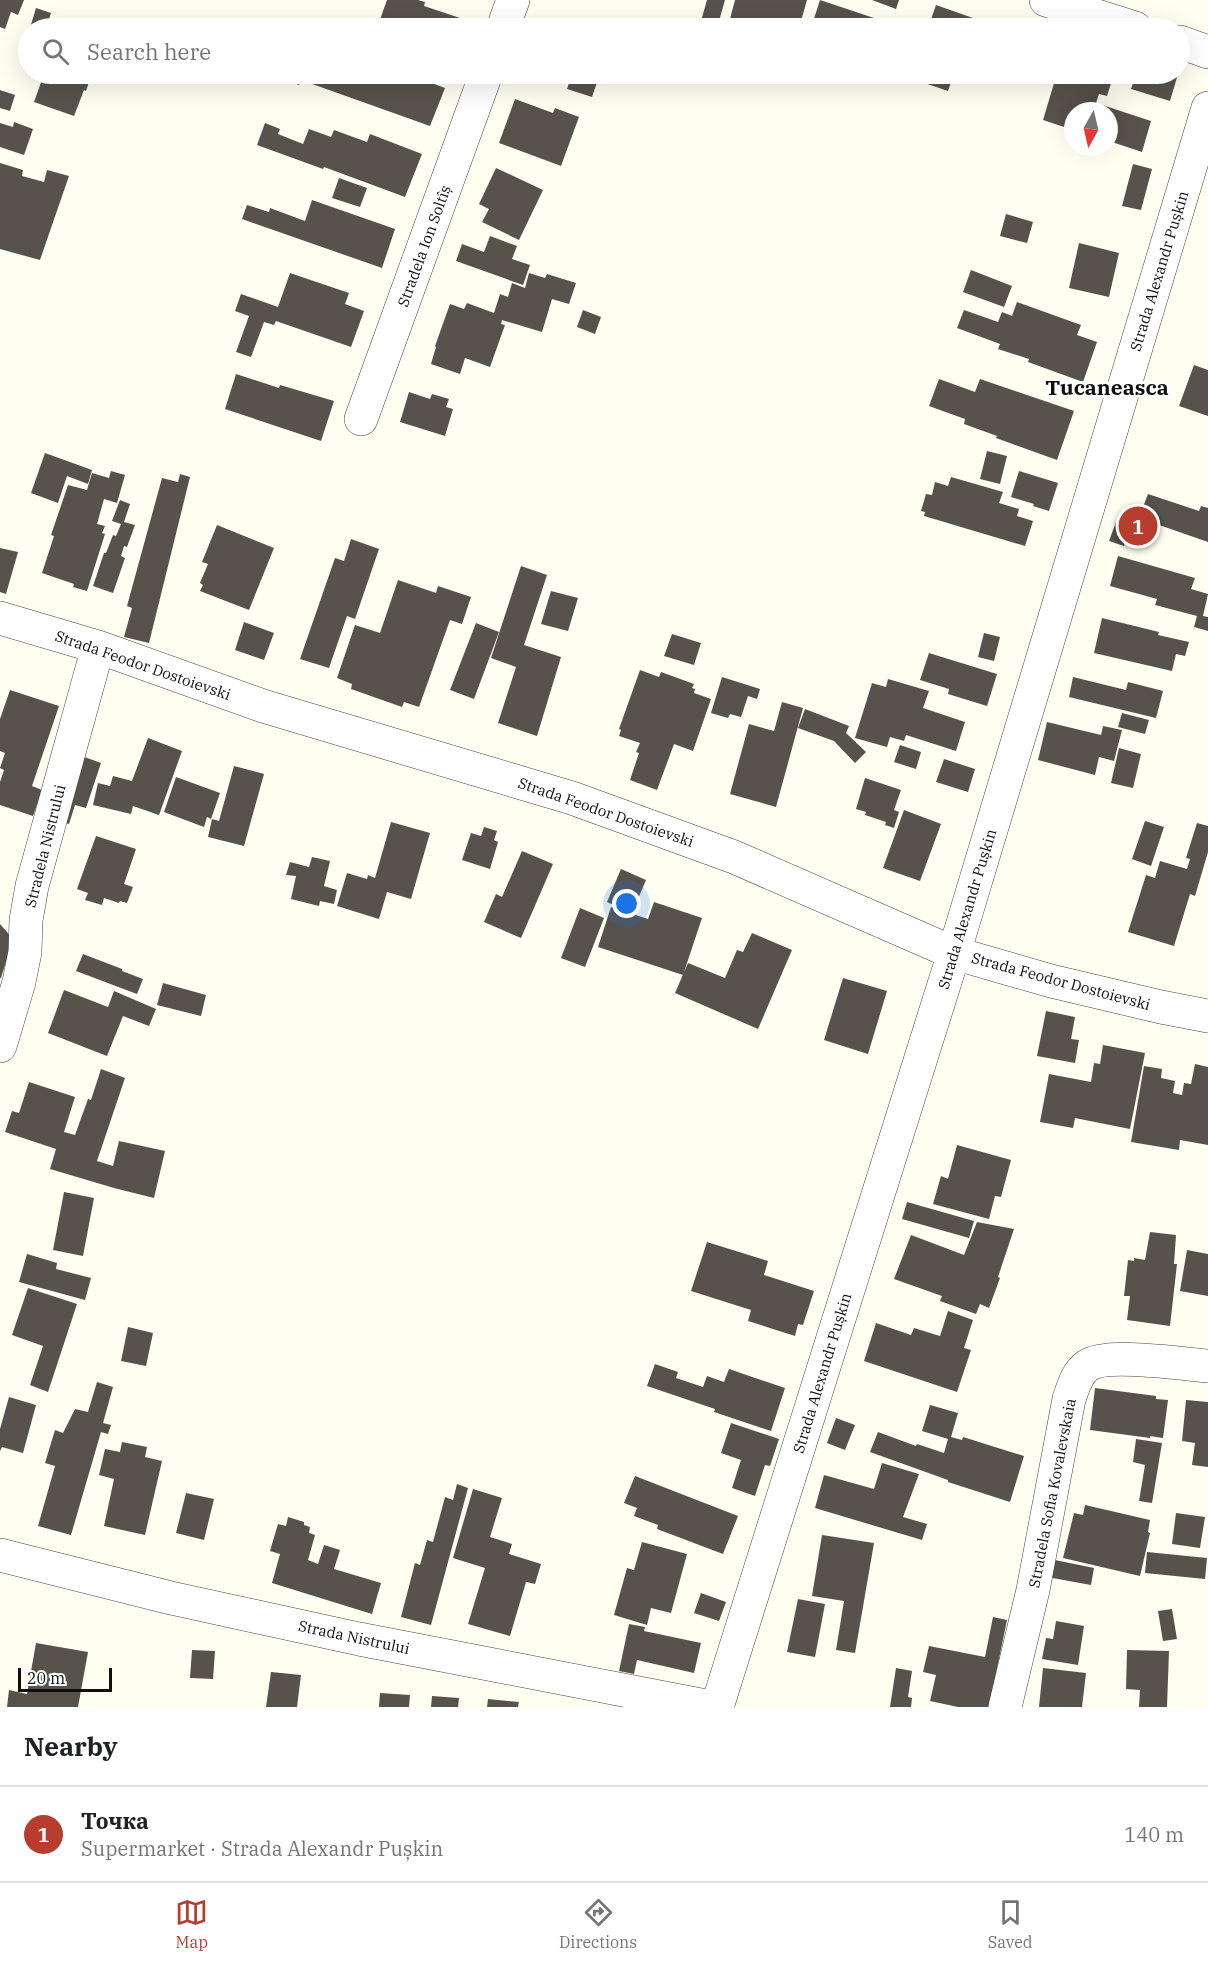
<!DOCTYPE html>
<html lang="en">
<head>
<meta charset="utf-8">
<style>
  :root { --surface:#fff; --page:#f2f2f2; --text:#202124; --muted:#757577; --line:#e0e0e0; --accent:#b73e2f }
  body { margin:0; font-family:"IBM Plex Serif",serif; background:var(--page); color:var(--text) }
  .compass { position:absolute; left:1064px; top:102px; width:54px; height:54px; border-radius:50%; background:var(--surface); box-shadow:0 6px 24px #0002; rotate:188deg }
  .scale { position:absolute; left:18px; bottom:15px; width:94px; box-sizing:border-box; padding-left:6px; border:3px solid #0f0f0f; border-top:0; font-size:16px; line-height:21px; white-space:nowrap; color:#0f0f0f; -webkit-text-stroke:4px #fff; paint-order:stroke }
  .you { position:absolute; left:627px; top:904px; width:21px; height:21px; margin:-15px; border:4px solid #fff; border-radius:50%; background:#1a73e8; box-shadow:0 0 0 9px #1a73e833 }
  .badge { display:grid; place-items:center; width:39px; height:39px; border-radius:50%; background:var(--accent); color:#fff; font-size:20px; font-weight:700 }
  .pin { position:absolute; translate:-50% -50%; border:3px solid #fff; box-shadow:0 2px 6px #0006 }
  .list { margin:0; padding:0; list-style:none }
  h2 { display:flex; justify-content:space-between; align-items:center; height:78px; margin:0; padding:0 24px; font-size:26px }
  h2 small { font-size:20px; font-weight:400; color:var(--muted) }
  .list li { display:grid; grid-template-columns:39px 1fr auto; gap:18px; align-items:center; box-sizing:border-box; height:96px; padding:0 24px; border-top:2px solid var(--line) }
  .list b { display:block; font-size:22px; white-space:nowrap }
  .list p { margin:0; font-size:20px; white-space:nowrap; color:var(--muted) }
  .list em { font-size:20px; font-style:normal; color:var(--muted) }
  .icon { flex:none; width:33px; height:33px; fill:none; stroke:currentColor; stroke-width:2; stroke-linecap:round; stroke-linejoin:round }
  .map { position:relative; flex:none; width:1208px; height:1707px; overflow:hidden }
  .search { position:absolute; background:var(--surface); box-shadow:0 6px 24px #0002; left:18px; right:18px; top:18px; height:66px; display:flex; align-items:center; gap:15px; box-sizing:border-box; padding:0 21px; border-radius:33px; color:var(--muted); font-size:22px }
  .sheet { height:174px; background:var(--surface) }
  nav { display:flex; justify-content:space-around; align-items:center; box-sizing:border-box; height:84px; border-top:2px solid var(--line); background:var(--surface); font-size:16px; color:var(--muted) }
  nav a { display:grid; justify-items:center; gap:3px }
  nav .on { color:var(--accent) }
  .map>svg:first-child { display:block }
</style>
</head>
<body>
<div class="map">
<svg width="1208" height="1707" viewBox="0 0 1208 1707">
  <rect width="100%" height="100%" fill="#fefef1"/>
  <path fill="#57524c" d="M0 0H24L18 15 11 12 5 29 0 27Z
    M387 0H418L425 2 424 6 469 21 466 28H377Z
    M707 0H725L717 28H699Z
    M735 0H807L799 28 778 27V28H763L730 19Z
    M820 0 886 22 883 28H811Z
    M872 0H899L896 9Z
    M936 5 973 18 970 28H928Z
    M36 8 51 13 46 28H30Z
    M44 74H84L91 76 86 91 84 90 74 116 34 102Z
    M280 74H420L428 76 426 81 445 88 430 126 301 80 299 85 279 77Z
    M572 74H600L592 97 567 89Z
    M898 74H954L948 91Z
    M1051 74H1114L1107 96 1099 94 1096 103 1151 121 1142 152 1109 141V111H1073V130L1043 120 1055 80 1050 78Z
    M1136 74 1156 76 1157 74H1178L1170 101 1131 89Z
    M0 90 15 95 10 111 0 108Z
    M515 99 553 113 555 108 579 117 561 166 499 143Z
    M14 122 33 129 24 155 0 147V123L13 127Z
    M265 123 280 129 278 134 303 144 309 129 331 137 334 130 367 142 370 134 422 154 405 197 324 167 323 169 257 145Z
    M0 163 23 170 22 176 44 182 47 170 69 176 40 260 0 249Z
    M1133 164 1152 169 1141 210 1122 206Z
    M496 168 543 190 519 240 482 222 489 209 479 204Z
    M339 178 367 188 360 207 332 198Z
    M312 200 395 229 382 268 242 219 247 205 269 212 270 208 305 221Z
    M1006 214 1033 222 1027 243 1000 236Z
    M490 236 517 246 512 259 530 265 523 285 456 261 462 244 484 252Z
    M1079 243 1119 253 1109 297 1069 288Z
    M971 270 1012 286 1004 307 963 292Z
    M290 273 349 293 345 304 364 311 351 347 276 321 274 325 264 322 251 357 236 352 249 316 235 311 241 294 278 307Z
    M529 273 545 278 547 274 576 283 569 304 552 299 542 332 502 320 501 324 505 325 490 367 465 358 460 374 431 364 436 347 435 346 450 304 464 309 467 303 494 313 500 294 508 297 512 283 525 288Z
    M1017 302 1081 325 1077 335 1097 342 1083 382 1028 362 1029 359 998 349 1000 344 957 328 964 310 998 322 1002 312 1012 316Z
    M583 310 601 317 595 334 577 327Z
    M1194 365 1208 370V416L1179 406Z
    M236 374 279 388 280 385 334 401 321 441 225 409Z
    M939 379 975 392 980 379 1074 411 1057 460 996 438 997 436 964 424 965 419 929 406Z
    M409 392 430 399 432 394 449 399 446 407 453 409 445 436 400 422Z
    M987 451 1007 456 1000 484 980 479Z
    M45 453 92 470 88 484 67 476 58 503 31 493Z
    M111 471 125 475 117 503 104 499 97 524 105 526 102 533 105 534 87 591 73 587 74 584 42 573 54 536 51 535 68 485 87 490 92 473 109 478Z
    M1019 471 1058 483 1049 511 1033 506 1034 504 1011 497Z
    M180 474 190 477 149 643 124 637 132 608 127 606 162 478 178 482Z
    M951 477 1003 492 999 503 1019 509 1017 516 1033 521 1025 546 924 516 925 512 921 511 926 494 932 495 935 482 948 486Z
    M1148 494 1199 511 1201 506 1208 508V542L1139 518Z
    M120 500 130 504 124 522 135 525 127 547 124 546 121 556 125 558 113 593 93 586 104 553H106L113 535 116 536 121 524 112 521Z
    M1119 514 1141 523 1134 541 1126 539 1124 546 1109 541Z
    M217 525 274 548 249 610 200 591 203 585 200 583 208 564 202 562Z
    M351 539 379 549 355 619 347 616 329 668 300 659 335 558 344 561Z
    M0 548 18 552 6 594 0 592Z
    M1118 556 1195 578 1191 589 1208 594 1203 616 1208 617V631L1194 627 1197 616 1155 605 1157 599 1110 586Z
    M521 566 547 575 524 645 561 657 537 736 498 723 516 667 491 658Z
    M398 580 436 593 438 586 471 597 462 624 450 620 419 707 404 702 402 707 351 689 352 684 337 678 355 625 380 633Z
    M551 591 578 598 568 631 541 624Z
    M1102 618 1159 632 1158 635 1189 642 1185 656 1176 654 1172 671 1094 653Z
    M244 622 274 633 264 660 235 650Z
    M476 623 499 632 474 699 450 690Z
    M984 633 1000 637 994 661 978 657Z
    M672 634 701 643 694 665 664 656Z
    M929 653 997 674 987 706 948 694 949 689 920 680Z
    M640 670 659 677 661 672 694 684 692 688 695 689 694 693 711 699 693 751 674 744 657 790 630 780 639 753 636 752 640 743 619 736 621 730 619 729Z
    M722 677 760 689 757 699 748 696 741 717 730 714 728 718 711 713Z
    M1073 677 1126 690 1128 682 1163 691 1156 718 1069 697Z
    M888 679 929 691 923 708 965 722 956 751 906 735 904 741 890 737 887 747 855 738 872 683 886 687Z
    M10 690 59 706 32 786 42 790 33 816 0 805V782L4 770 0 768 5 753 0 751V719Z
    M782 702 803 708 776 807 730 794 749 724 774 731Z
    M805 709 849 726 846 733 866 752 855 763 834 741 798 728Z
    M1122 713 1149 720 1145 734 1118 727Z
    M1047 722 1101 735 1103 726 1122 730 1114 761 1099 757 1095 775 1038 760Z
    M148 738 182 751 159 815 133 806 131 814 93 805 98 783 110 786 113 776 132 781Z
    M900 745 921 752 916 769 894 762Z
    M1119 748 1141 754 1133 788 1111 783Z
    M79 755 101 763 86 808 75 805 69 824 58 821Z
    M944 759 975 769 968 792 936 782Z
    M234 766 264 774 244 846 208 837 212 819 219 821Z
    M176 777 220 793 211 819 207 817 204 827 164 812Z
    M865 778 901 790 894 810 899 812 894 828 885 825 886 822 865 815 866 812 856 809Z
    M904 810 941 824 920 881 883 868Z
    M1145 821 1164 827 1151 866 1132 859Z
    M391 822 430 833 411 899 387 892 379 919 337 906 347 873 367 879 368 875 375 878Z
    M1197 823 1208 826V852L1195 896 1190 894 1174 946 1128 932 1146 875 1155 878 1160 861 1187 869 1190 859 1186 858Z
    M484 827 497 831 494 840 498 842 490 869 462 860 471 833 481 836Z
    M96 836 136 849 124 884 133 887 127 903 120 901 119 903 104 898 102 905 85 900 88 893 77 889Z
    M522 851 553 864 521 938 484 922 496 894 502 897Z
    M312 857 330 861 324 886 337 890 334 904 320 901 319 906 291 899 296 876 286 875 290 862 309 867Z
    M621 869 646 880 632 913 607 902Z
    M654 902 702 918 683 975 598 947 611 907 648 919Z
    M580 908 604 918 585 967 561 958Z
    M0 924 13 939 1 978H0Z
    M752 933 792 950 758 1029 675 993 688 963 725 978 737 950 743 952Z
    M83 954 122 969V971L143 979 137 994 76 971Z
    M843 978 887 991 868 1054 824 1040Z
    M163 983 206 995 201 1016 157 1005Z
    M64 990 108 1007 114 991 156 1009 149 1026 123 1016 107 1056 48 1033Z
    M1046 1011 1075 1017 1071 1039 1079 1040 1075 1063 1037 1056Z
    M1103 1045 1145 1053 1130 1129 1075 1118 1073 1128 1040 1122 1049 1074 1091 1082 1094 1063 1100 1064Z
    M1195 1064 1208 1067V1145L1180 1140 1179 1150 1131 1142 1144 1066 1162 1069 1161 1078 1175 1081 1173 1093 1182 1095 1184 1083 1191 1084Z
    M101 1069 125 1078 97 1161 113 1166 119 1141 165 1151 154 1198 114 1188 50 1169 56 1149 5 1132 12 1111 19 1113 29 1082 75 1097 64 1132 75 1135 88 1099 91 1100Z
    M957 1145 1011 1160 1001 1197 995 1196 989 1219 933 1204 941 1176 948 1179Z
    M64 1192 94 1198 83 1256 53 1250Z
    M907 1202 974 1221 969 1238 902 1219Z
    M977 1222 1014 1229 998 1277 1000 1278 989 1308 980 1304 976 1314 940 1301 942 1296 894 1279 911 1235 964 1255Z
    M1150 1232 1176 1235 1174 1264H1177L1170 1326 1127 1320 1130 1296H1124L1128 1260 1134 1261V1258L1145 1260Z
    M707 1242 768 1261 764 1275 814 1291 803 1325 798 1324 795 1336 748 1321 751 1310 691 1291Z
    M1187 1250 1208 1254V1296L1180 1291Z
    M27 1254 57 1263 56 1269 91 1278 85 1300 19 1282Z
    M28 1288 77 1304 48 1392 30 1385 43 1346 12 1335Z
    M948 1311 973 1320 964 1348 971 1350 957 1392 864 1361 876 1323 911 1335 914 1328 940 1336Z
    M128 1327 153 1333 146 1366 121 1361Z
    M655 1364 678 1372 676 1378 703 1387 707 1376 724 1382 729 1369 785 1388 771 1431 714 1412 715 1409 647 1386Z
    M97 1382 113 1387 103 1423 111 1425 108 1434 101 1432 71 1535 38 1526 55 1466 45 1463 55 1430 63 1433 75 1409 88 1412Z
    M1095 1388 1156 1396V1399L1168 1400 1163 1438 1150 1436V1438L1090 1430Z
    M9 1397 36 1405 23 1453 2 1447 0 1451V1429Z
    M1186 1400 1208 1402V1467L1192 1465 1195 1443 1182 1441Z
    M930 1405 958 1413 951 1437 962 1440 963 1437 1024 1456 1010 1502 948 1482V1480L870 1452 878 1432 916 1446 917 1444 944 1453 948 1439 922 1431Z
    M836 1418 855 1425 845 1450 827 1443Z
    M731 1423 779 1439 770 1466 765 1465 755 1496 732 1488 741 1460 721 1453Z
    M1136 1439 1162 1443 1152 1503 1139 1501 1145 1465 1133 1462Z
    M122 1442 147 1447 145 1457 162 1461 145 1535 104 1526 114 1479 99 1475 105 1449 120 1452Z
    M882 1463 919 1474 903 1517 927 1524 922 1540 815 1508 824 1475 874 1489Z
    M635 1476 738 1516 723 1554 657 1529 658 1525 634 1516 637 1508 624 1503Z
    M457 1484 468 1488 431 1625 401 1617 415 1563 420 1565 427 1540 433 1542 445 1497 453 1500Z
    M473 1489 502 1498 490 1537 512 1544 509 1554 541 1564 535 1584 526 1582 510 1636 468 1624 485 1568 453 1558Z
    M186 1493 214 1499 204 1540 176 1533Z
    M1085 1505 1150 1520 1148 1532 1150 1533 1140 1576 1063 1558 1074 1513 1083 1515Z
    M1176 1513 1205 1517 1200 1548 1172 1544Z
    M288 1517 304 1522V1525L310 1527 309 1533 315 1535 308 1560 318 1564 324 1545 340 1550 334 1569 381 1583 372 1614 272 1583 280 1554 270 1551 278 1524 286 1526Z
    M822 1535 874 1543 855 1653 836 1650 844 1601 812 1596Z
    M642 1542 687 1554 671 1613 651 1608 647 1625 614 1615 627 1568 634 1570Z
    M1147 1552 1207 1558 1205 1579 1145 1573Z
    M1050 1559 1094 1568 1091 1585 1047 1577Z
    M701 1593 726 1602 719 1621 694 1613Z
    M798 1599 825 1604 815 1657 787 1652Z
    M1172 1609 1177 1639 1163 1641 1158 1611Z
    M993 1617 1007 1620 989 1707H958L930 1701 936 1675 923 1672 929 1646 985 1657Z
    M1056 1621 1084 1626 1078 1665 1042 1659 1046 1638 1053 1639Z
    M629 1624 645 1627 644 1631 701 1643 694 1673 637 1660 634 1674 619 1671Z
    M36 1643 88 1652 78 1707H7L9 1690 27 1694Z
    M192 1650 215 1651 213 1679 190 1678Z
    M1127 1650 1169 1651 1167 1707H1139L1140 1690 1126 1689Z
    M896 1668 912 1671 908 1697 912 1698 911 1707H890Z
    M1043 1668 1086 1673 1082 1707H1039Z
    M271 1672 301 1675 297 1707H266Z
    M380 1693 410 1695 409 1707H379Z
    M432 1696 459 1698 458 1707H431Z
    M488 1699 519 1702 518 1707H487Z"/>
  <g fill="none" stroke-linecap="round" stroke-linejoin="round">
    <g stroke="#424242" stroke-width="34">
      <path id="minor" d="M1046 0 1135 28
        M503 28 513 0
        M1180 42 1208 52
        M361 419 486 74
        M0 618 98 647 263 706 572 798 734 857 954 953 1051 981 1161 1007 1208 1016
        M0 1046 19 982 25 952 26 920 32 886 98 647
        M0 1555 171 1598 359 1639 711 1707
        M717 1707 954 953 1208 108
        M1005 1707 1033 1590 1069 1399C1073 1388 1076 1374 1087 1366 1106 1352 1182 1364 1208 1366"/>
    </g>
    <use href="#minor" stroke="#fff" stroke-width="33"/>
  </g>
  <g text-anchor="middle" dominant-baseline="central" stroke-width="6" stroke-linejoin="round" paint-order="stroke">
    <g font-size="15" fill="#0f0f0f" stroke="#fff">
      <text transform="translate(424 246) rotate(-70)">Stradela Ion Soltîș</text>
      <text transform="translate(1159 271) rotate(-73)">Strada Alexandr Pușkin</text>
      <text transform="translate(143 665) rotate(19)">Strada Feodor Dostoievski</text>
      <text transform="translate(606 812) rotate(19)">Strada Feodor Dostoievski</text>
      <text transform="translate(45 846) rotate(-76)">Stradela Nistrului</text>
      <text transform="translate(967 909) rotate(-73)">Strada Alexandr Pușkin</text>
      <text transform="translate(1061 981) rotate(15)">Strada Feodor Dostoievski</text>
      <text transform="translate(822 1373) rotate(-73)">Strada Alexandr Pușkin</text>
      <text transform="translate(1052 1493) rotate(-79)">Stradela Sofia Kovalevskaia</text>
      <text transform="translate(354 1637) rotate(12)">Strada Nistrului</text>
    </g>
    <g font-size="21" font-weight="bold" fill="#0f0f0f" stroke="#fff">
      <text x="1107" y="387">Tucaneasca</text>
    </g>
  </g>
</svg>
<svg class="compass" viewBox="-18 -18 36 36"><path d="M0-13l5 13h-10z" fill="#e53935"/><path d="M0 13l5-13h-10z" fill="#757577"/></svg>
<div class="scale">20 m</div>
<div class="you"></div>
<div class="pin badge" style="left:1138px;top:526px">1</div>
<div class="search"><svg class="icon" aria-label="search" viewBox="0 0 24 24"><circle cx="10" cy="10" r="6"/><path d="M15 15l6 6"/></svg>Search here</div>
</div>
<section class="sheet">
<h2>Nearby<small></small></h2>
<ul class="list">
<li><span class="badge">1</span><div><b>Точка</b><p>Supermarket · Strada Alexandr Pușkin</p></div><em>140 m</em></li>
</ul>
</section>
<nav>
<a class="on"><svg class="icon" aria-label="map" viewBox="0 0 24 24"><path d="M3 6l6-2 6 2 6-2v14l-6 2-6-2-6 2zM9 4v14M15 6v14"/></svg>Map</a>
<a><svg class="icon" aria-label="directions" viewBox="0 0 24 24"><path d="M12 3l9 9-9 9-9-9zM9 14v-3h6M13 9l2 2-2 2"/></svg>Directions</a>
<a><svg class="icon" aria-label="saved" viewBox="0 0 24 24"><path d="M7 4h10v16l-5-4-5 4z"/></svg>Saved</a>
</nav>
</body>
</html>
